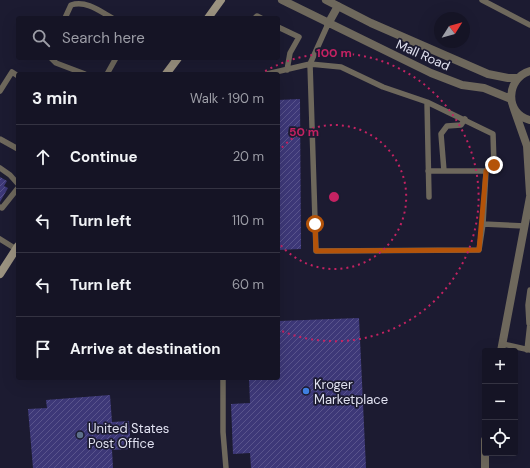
<!DOCTYPE html>
<html lang="en">
<head>
<meta charset="utf-8">
<style>
  :root { --surface:#151425; --page:#222132; --text:#f1f3f6; --muted:#9d9ea7; --line:#343342 }
  body { margin:0; font-family:"DM Sans",sans-serif; background:var(--page); color:var(--text) }
  .controls { position:absolute; right:12px; bottom:12px; display:grid; overflow:hidden; border-radius:4px; box-shadow:0 4px 16px #0002 }
  .controls button { width:36px; height:36px; display:grid; place-items:center; padding:0; border:0; border-bottom:1px solid var(--line); background:var(--surface); color:var(--text); font:20px sans-serif }
  .compass { position:absolute; left:434px; top:12px; width:36px; height:36px; border-radius:50%; background:var(--surface); box-shadow:0 4px 16px #0002; rotate:53deg }
  .stop { position:absolute; width:12px; height:12px; margin:-9px; border:3px solid #b45309; border-radius:50%; background:#fff }
  .stop.end { background:#b45309; border-color:#fff; box-shadow:0 1px 4px #0008 }
  .list { margin:0; padding:0; list-style:none }
  h2 { display:flex; justify-content:space-between; align-items:center; height:52px; margin:0; padding:0 16px; font-size:17px }
  h2 small { font-size:13px; font-weight:400; color:var(--muted) }
  .list li { display:grid; grid-template-columns:26px 1fr auto; gap:12px; align-items:center; box-sizing:border-box; height:64px; padding:0 16px; border-top:1px solid var(--line) }
  .list b { display:block; font-size:15px; white-space:nowrap }
  .list em { font-size:13px; font-style:normal; color:var(--muted) }
  .icon { flex:none; width:22px; height:22px; fill:none; stroke:currentColor; stroke-width:2; stroke-linecap:round; stroke-linejoin:round }
  .map { position:relative; flex:none; width:530px; height:468px; overflow:hidden }
  .search { position:absolute; background:var(--surface); box-shadow:0 4px 16px #0002; left:16px; top:16px; width:264px; height:44px; display:flex; align-items:center; gap:10px; box-sizing:border-box; padding:0 14px; border-radius:4px; color:var(--muted); font-size:15px }
  .panel { position:absolute; background:var(--surface); box-shadow:0 4px 16px #0002; left:16px; top:72px; width:264px; height:308px; border-radius:4px }
  .map>svg:first-child { display:block }
</style>
</head>
<body>
<div class="map">
<svg width="530" height="468" viewBox="0 0 530 468">
  <defs>
    <pattern id="building-hatch" width="6" height="6" patternUnits="userSpaceOnUse"><rect width="6" height="6" fill="#3d3878"/><path d="M-1 1l2-2M0 6l6-6M5 7l2-2" fill="none" stroke="#59548c"/></pattern>
  </defs>
  <rect width="100%" height="100%" fill="#1c1b31"/>
  <path fill="url(#building-hatch)" d="M300 99 301 249 278 250V100Z
    M0 177 7 181 4 186 8 188 0 202Z
    M359 318 366 468H251L250 453 233 454 231 404 250 403 249 378H278V321Z
    M110 395 112 422 129 421 131 449 112 450 113 468H33L28 409 47 408 46 400Z"/>
  <g fill="none" stroke-linecap="round" stroke-linejoin="round">
    <path stroke="#6e685c" stroke-width="5.5" d="M482 0 530 25
      M65 18 71 5C86 0 100 11 112 18
      M255 18 257 16 261 18
      M278 27 299 37 290 53 287 70
      M51 58 56 63 85 74
      M107 74 116 58
      M267 74 310 64 328 24
      M0 91 12 72 18 76
      M427 102 429 197
      M0 139 18 149
      M0 168 10 175 18 184
      M428 171H486L494 165 493 134 427 102 383 87 341 67 310 64 316 251 479 250 483 224
      M444 171 441 134 447 126 461 125 465 119
      M486 171 483 224 525 226
      M0 207 2 208 18 188
      M0 239 16 249
      M529 323 528 305 530 290
      M503 344 530 350
      M527 350 530 323
      M223 378V432L226 468"/>
    <path stroke="#6e685c" stroke-width="8" d="M282 0 431 73 462 85 484 88 511 99
      M326 0 371 23 488 74 508 78H517
      M328 24 338 6
      M530 71C506 78 504 114 530 120
      M514 109 527 146 530 194
      M501 351 530 197
      M485 468V440"/>
    <path stroke="#9b9280" stroke-width="8" d="M208 18 221 0
      M166 74 178 58
      M0 274 18 246"/>
  </g>
  <g fill="none" stroke-linecap="round" stroke-linejoin="round">
    <path stroke="#b45309" stroke-width="5" d="M315 224 316 251 479 250 486 171 494 165"/>
  </g>
  <g fill="none" stroke="#c42262" stroke-width="2" stroke-dasharray="2 4">
    <path d="M278 152A72 72 0 1 1 278 242"/>
    <path d="M260 74A144 144 0 1 1 279 330"/>
  </g>
  <circle fill="#3f7fe0" stroke="#1c1b31" stroke-width="1.5" cx="306" cy="391" r="4"/>
  <circle fill="#5c6f8a" stroke="#1c1b31" stroke-width="1.5" cx="80" cy="435" r="4"/>
  <g text-anchor="middle" dominant-baseline="central" stroke-width="3.5" stroke-linejoin="round" paint-order="stroke">
    <g font-size="13" fill="#e0e1f0" stroke="#1c1b31">
      <text transform="translate(423 55) rotate(24)">Mall Road</text>
    </g>
    <g font-size="13" fill="#e0e1f0" stroke="#1c1b31" text-anchor="start">
      <text x="314" y="384">Kroger<tspan x="314" dy="15">Marketplace</tspan></text>
      <text x="88" y="428">United States<tspan x="88" dy="15">Post Office</tspan></text>
    </g>
  </g>
  <circle cx="334" cy="197" r="6" fill="#c42262" stroke="#1c1b31" stroke-width="2"/>
  <g font-size="12" text-anchor="middle" font-weight="bold" fill="#c42262" stroke="#1c1b31" stroke-width="3.5" stroke-linejoin="round" paint-order="stroke">
    <text x="334" y="57">100 m</text>
    <text x="304" y="136">50 m</text>
  </g>
</svg>
<div class="controls">
<button>+</button>
<button>−</button>
<button><svg class="icon" aria-label="locate" viewBox="0 0 24 24"><circle cx="12" cy="12" r="6"/><path d="M12 2v4M12 18v4M2 12h4M18 12h4"/></svg></button>
</div>
<svg class="compass" viewBox="-18 -18 36 36"><path d="M0-13l5 13h-10z" fill="#e53935"/><path d="M0 13l5-13h-10z" fill="#9d9ea7"/></svg>
<div class="stop" style="left:315px;top:224px"></div>
<div class="stop end" style="left:494px;top:165px"></div>
<div class="search"><svg class="icon" aria-label="search" viewBox="0 0 24 24"><circle cx="10" cy="10" r="6"/><path d="M15 15l6 6"/></svg>Search here</div>
<section class="panel">
<h2>3 min<small>Walk · 190 m</small></h2>
<ul class="list">
<li><svg class="icon" aria-label="ahead" viewBox="0 0 24 24"><path d="M12 20V5M6 11l6-6 6 6"/></svg><div><b>Continue</b></div><em>20 m</em></li>
<li><svg class="icon" aria-label="left" viewBox="0 0 24 24"><path d="M17 20v-9H6M10 6l-5 5 5 5"/></svg><div><b>Turn left</b></div><em>110 m</em></li>
<li><svg class="icon" aria-label="left" viewBox="0 0 24 24"><path d="M17 20v-9H6M10 6l-5 5 5 5"/></svg><div><b>Turn left</b></div><em>60 m</em></li>
<li><svg class="icon" aria-label="arrive" viewBox="0 0 24 24"><path d="M6 21V4h12l-3 4 3 4H6"/></svg><div><b>Arrive at destination</b></div></li>
</ul>
</section>
</div>
</body>
</html>
